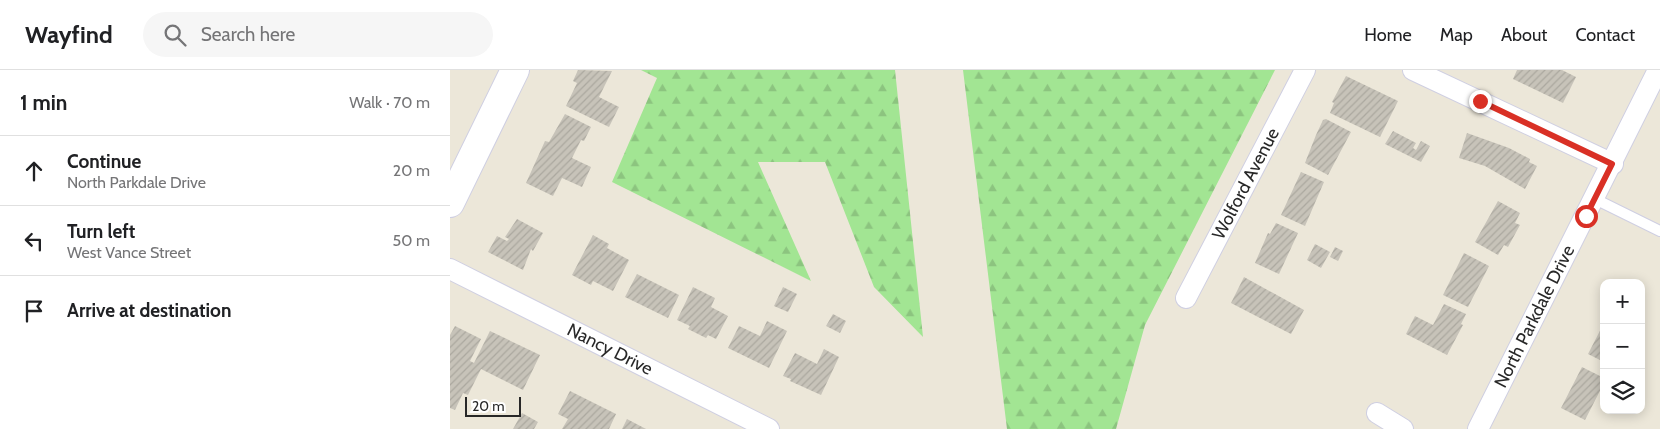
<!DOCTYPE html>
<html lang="en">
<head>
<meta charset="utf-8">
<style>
  :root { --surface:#fff; --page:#f6f6f6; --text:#202124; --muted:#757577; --line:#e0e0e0 }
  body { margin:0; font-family:Cabin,sans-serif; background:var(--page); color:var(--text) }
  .controls { position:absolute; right:15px; bottom:15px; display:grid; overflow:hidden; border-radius:10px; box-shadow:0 2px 12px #0003 }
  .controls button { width:45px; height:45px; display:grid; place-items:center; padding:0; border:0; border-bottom:1px solid var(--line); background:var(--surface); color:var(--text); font:25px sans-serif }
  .scale { position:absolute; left:15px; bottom:12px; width:56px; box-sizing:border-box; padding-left:5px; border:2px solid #282828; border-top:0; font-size:14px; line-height:18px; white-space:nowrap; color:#282828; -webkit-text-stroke:4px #fff; paint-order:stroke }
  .stop { position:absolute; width:15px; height:15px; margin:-11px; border:4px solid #d93025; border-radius:50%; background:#fff }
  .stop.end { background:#d93025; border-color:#fff; box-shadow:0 1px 5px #0008 }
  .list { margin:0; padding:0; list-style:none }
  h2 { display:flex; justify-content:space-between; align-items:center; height:65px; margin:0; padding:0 20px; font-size:21px }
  h2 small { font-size:16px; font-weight:400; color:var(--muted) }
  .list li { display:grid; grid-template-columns:32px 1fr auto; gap:15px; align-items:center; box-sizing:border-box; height:70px; padding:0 20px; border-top:1px solid var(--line) }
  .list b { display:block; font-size:19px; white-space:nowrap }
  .list p { margin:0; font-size:16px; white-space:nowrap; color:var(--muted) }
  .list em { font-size:16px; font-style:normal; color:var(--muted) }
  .icon { flex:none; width:28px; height:28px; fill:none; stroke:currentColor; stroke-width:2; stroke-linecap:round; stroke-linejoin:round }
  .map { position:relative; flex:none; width:1210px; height:359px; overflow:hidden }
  header { display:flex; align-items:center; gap:30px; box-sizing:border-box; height:70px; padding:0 25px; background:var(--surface); border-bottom:1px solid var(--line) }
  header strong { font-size:24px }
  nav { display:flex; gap:28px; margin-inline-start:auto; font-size:18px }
  .search { width:350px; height:45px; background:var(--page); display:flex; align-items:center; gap:12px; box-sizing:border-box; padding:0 18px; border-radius:28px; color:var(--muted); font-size:19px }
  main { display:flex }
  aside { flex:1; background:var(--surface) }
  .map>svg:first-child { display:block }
</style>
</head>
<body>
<header>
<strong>Wayfind</strong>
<div class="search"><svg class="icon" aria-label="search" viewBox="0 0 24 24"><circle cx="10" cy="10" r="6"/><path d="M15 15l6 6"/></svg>Search here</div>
<nav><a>Home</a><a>Map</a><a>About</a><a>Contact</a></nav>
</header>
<main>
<aside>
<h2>1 min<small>Walk · 70 m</small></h2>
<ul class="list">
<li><svg class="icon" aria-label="ahead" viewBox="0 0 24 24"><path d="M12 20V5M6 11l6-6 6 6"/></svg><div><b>Continue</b><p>North Parkdale Drive</p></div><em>20 m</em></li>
<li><svg class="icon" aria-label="left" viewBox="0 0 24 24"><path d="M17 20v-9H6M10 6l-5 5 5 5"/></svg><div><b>Turn left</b><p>West Vance Street</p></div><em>50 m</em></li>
<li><svg class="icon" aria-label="arrive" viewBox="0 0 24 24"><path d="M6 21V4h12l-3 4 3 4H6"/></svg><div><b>Arrive at destination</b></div></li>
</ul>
</aside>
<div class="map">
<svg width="1210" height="359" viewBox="0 0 1210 359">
  <defs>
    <pattern id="forest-firs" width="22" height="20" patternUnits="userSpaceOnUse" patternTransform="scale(1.25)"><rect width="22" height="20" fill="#a2e593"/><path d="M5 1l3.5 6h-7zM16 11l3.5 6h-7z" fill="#8cc47f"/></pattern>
    <pattern id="building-hatch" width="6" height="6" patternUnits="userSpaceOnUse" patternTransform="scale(1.25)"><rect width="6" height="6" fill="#c7c3b9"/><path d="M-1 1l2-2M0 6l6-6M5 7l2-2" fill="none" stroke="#aba89f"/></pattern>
  </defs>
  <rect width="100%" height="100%" fill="#ece7d9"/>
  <path fill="url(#forest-firs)" d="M191 0H445L473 267 424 217 375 92H308L361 211 162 112 207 8Z
    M513 0H825L695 255 666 359H557Z"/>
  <path fill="url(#building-hatch)" d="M128 0 162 1 149 27 169 37 159 57 116 36 127 13 123 11Z
    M1067 0H1112L1126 7 1113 33 1063 9Z
    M896 6 948 31 930 67 880 43 884 33 882 32Z
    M115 44 141 57 134 71 131 70 122 88 141 97 132 117 112 108 103 126 76 113 95 71 99 72Z
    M876 49 901 62 878 105 855 93 866 65 873 50Z
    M943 61 966 73 963 78 966 80 971 71 980 76 971 92 935 74Z
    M1017 63 1059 78 1080 89 1079 92 1087 96 1075 119 1035 96 1009 88Z
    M851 102 874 112 855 156 831 145Z
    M1048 131 1070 143 1065 153 1070 155 1058 177 1054 175 1048 185 1025 172Z
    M67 149 93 163 83 181 81 179 73 200 38 182 47 166 57 171 59 169 55 167Z
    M826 153 848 163 829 204 805 193 818 163 820 164Z
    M143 165 159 174 157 178 179 190 163 221 143 211 141 215 122 205Z
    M865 174 880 182 871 198 857 190Z
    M885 177 893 181 888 191 880 187Z
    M1014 183 1039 196 1018 237 993 225Z
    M187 204 229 225 218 248 175 227Z
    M794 207 854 240 841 264 781 233Z
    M243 217 265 228 261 237 278 246 266 269 258 265 256 268 238 259 240 256 227 250Z
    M333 217 347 224 338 242 324 236Z
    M994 234 1016 244 1011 254 1013 255 997 285 956 264 965 246 983 255Z
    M383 244 396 251 390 263 376 256Z
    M317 251 337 261 319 298 278 278 289 256 310 266Z
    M1154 253V292L1138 284Z
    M5 256 31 269 20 291 24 293 40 261 90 285 73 320 31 299 18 325 13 323 5 340 0 338V265Z
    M374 279 389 287 371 325 340 311 341 309 333 306 345 283 367 294Z
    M1132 297 1154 308V313L1135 350 1111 338Z
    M120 321 166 344 159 359H112L118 349 108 344Z
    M72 343 88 352 84 359H63Z
    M177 349 196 359H172Z"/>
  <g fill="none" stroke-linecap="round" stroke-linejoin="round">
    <g stroke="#cfcfe2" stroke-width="12">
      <path id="lane" d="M1145 129 1210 161"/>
    </g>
    <g stroke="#cfcfe2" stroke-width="22">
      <g id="street">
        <path d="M963 0 1163 94"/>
        <path id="s1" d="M0 199 319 359"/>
        <path id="s2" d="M736 228 855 0"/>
        <path d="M927 343 953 359"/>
        <path id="s3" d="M1028 359 1208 0"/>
      </g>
    </g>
    <g stroke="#cfcfe2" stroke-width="30">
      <path id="secondary" d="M0 133 65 0"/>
    </g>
    <use href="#lane" stroke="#fff" stroke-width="10"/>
    <use href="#street" stroke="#fff" stroke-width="20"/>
    <use href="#secondary" stroke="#fff" stroke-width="28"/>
  </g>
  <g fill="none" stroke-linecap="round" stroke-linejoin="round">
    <path stroke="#d93025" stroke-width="6" d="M1030 31 1162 94 1136 146"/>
  </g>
  <g text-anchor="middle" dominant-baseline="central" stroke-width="4" stroke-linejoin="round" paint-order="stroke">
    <g font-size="18" fill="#282828" stroke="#fff">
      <text stroke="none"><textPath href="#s2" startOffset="129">Wolford Avenue</textPath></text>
      <text stroke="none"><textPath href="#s3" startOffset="126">North Parkdale Drive</textPath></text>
      <text stroke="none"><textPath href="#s1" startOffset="179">Nancy Drive</textPath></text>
    </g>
  </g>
</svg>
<div class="controls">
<button>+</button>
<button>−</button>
<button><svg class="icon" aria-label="layers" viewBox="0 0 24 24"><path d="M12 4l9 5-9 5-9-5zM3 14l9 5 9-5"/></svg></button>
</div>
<div class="scale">20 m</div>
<div class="stop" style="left:1136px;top:146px"></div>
<div class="stop end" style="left:1030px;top:31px"></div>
</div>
</main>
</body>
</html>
